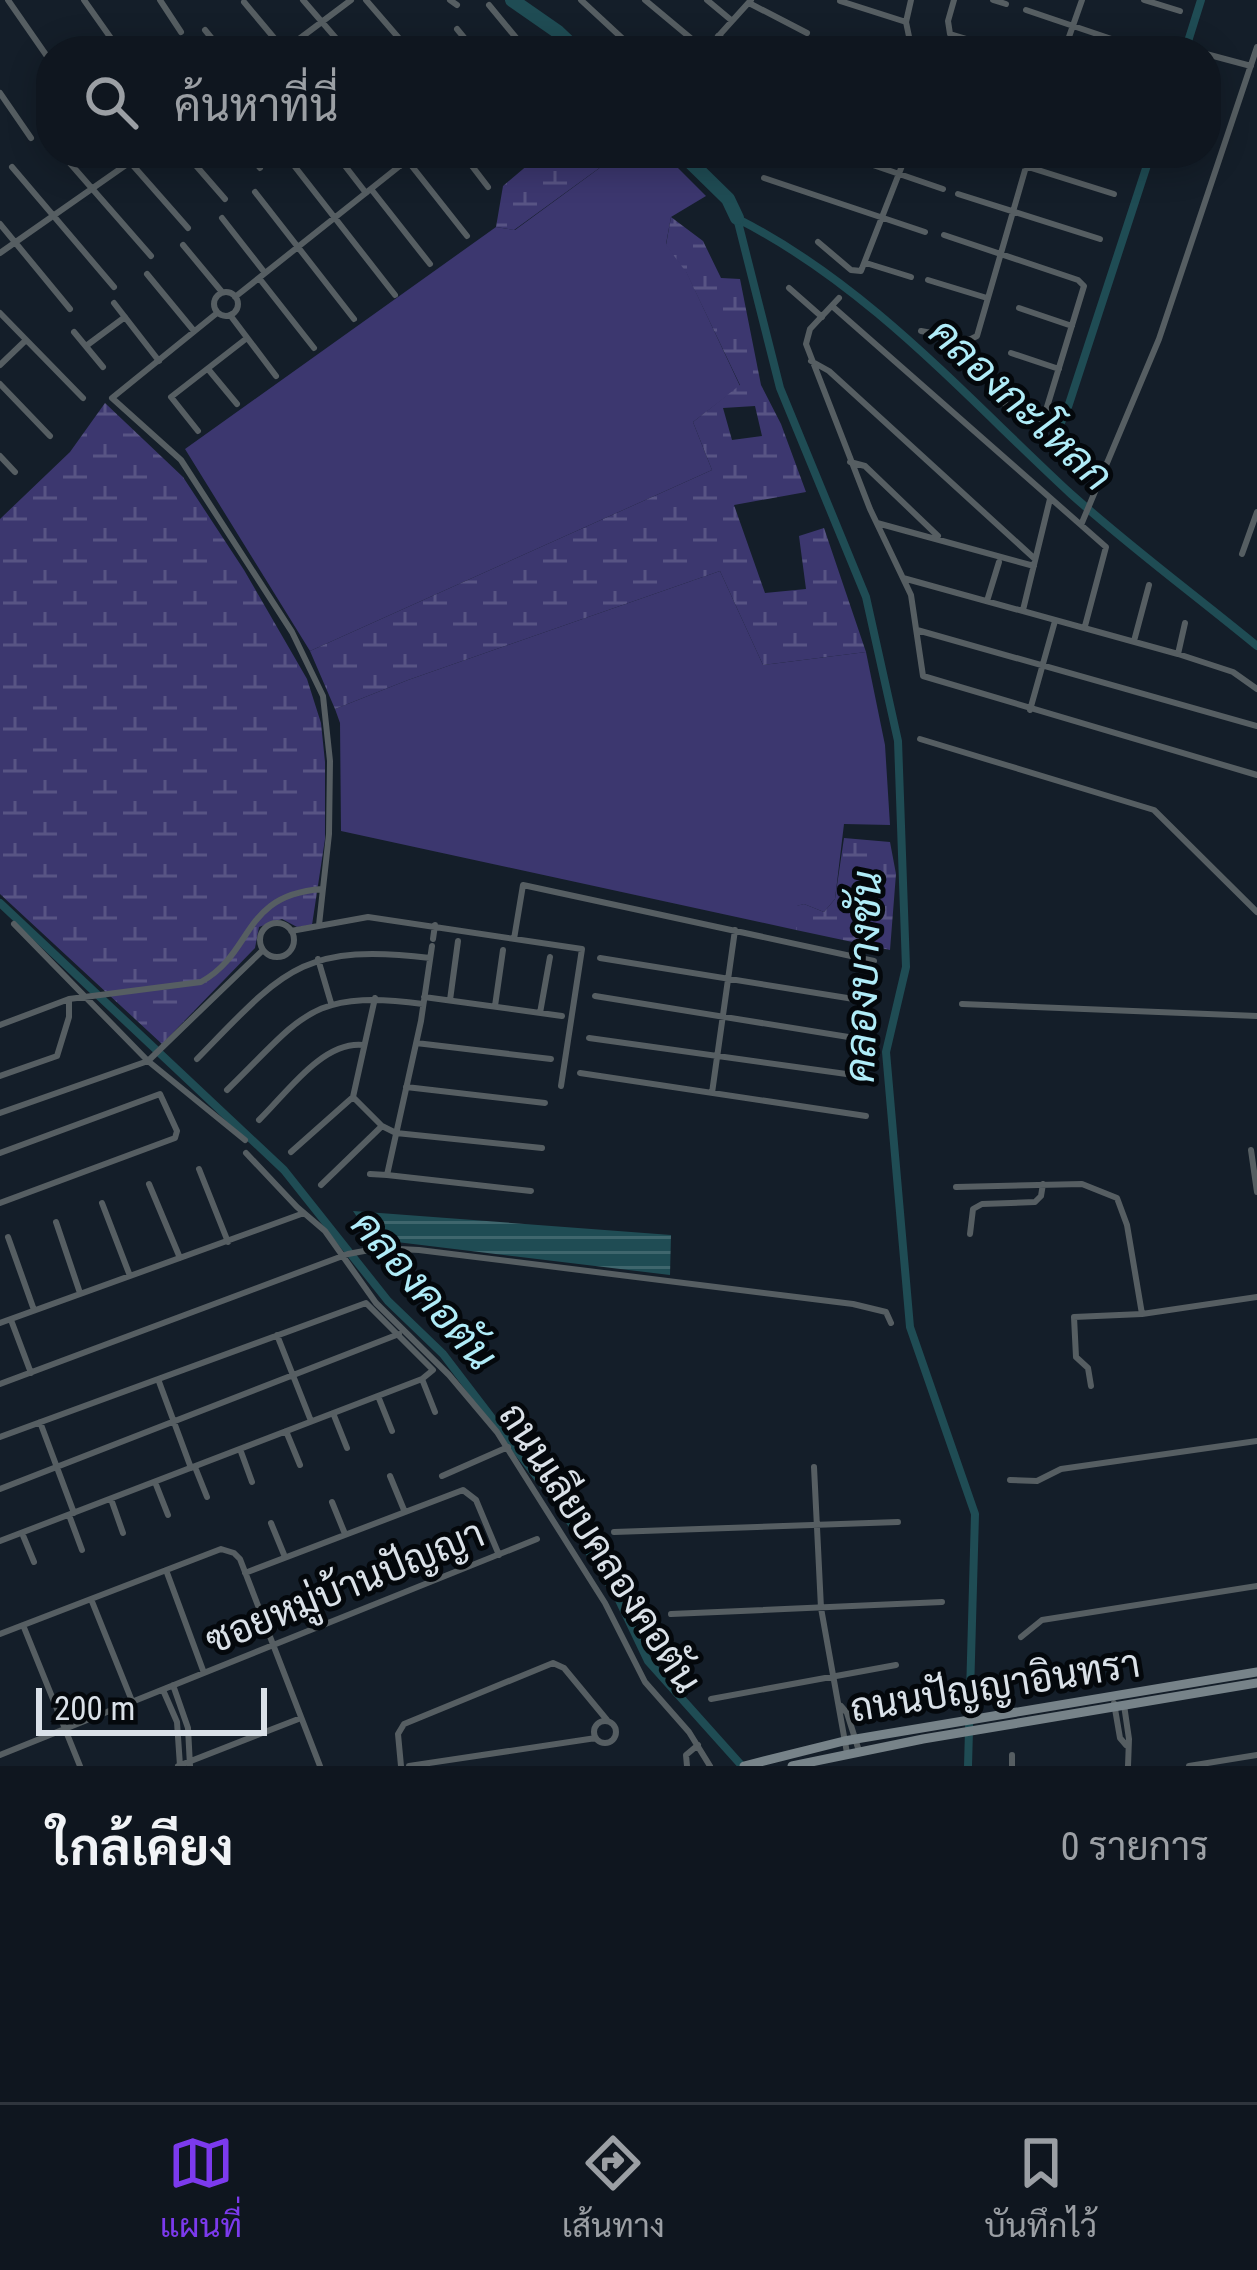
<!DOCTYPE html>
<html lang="th">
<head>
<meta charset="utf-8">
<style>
  :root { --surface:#0f161f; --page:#181f28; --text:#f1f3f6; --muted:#9b9fa4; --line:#2f353d; --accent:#7c3aed }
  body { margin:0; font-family:"Roboto Condensed",Sarabun,sans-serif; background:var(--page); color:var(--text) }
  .scale { position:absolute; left:36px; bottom:30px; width:231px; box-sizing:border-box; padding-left:12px; border:6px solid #dae1e8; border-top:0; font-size:33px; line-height:42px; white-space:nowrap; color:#dae1e8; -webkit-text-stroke:9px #04080c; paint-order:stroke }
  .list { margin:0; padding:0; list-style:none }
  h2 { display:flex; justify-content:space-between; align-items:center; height:156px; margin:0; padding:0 48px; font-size:51px }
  h2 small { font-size:39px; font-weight:400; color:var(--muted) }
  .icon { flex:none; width:66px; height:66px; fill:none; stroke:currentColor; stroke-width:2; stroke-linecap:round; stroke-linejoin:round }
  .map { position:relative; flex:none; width:1257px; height:1766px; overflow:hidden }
  .search { position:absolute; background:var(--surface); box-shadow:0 6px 30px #0003; left:36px; right:36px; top:36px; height:132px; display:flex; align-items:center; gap:30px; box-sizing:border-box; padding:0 42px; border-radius:48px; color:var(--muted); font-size:45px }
  .sheet { height:336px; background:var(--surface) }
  nav { display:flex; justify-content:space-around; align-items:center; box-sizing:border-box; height:168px; border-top:3px solid var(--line); background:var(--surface); font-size:33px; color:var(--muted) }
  nav a { display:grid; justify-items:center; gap:6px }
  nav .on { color:var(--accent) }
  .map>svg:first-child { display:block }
</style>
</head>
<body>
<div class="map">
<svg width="1257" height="1766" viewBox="0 0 1257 1766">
  <defs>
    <pattern id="wetland-marsh" width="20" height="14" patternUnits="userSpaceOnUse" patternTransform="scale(3)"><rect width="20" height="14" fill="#3c376f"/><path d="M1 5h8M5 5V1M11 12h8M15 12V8" fill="none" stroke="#585484"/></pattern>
    <pattern id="water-rules" width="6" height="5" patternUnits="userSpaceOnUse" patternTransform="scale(3)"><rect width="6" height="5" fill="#1f4c54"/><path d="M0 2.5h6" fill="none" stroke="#3f666d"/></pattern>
  </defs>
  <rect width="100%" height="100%" fill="#141e29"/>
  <path fill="#3c376f" d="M620 153H663L706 196 671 217 666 244 686 271 740 386 693 422 712 470 310 651 185 449 496 227 515 230Z
    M720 571 763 665 866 652 885 745 890 825 844 824 835 899 824 912 804 904 797 906 796 930 341 831 340 723 335 709 408 680Z"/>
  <path fill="url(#wetland-marsh)" fill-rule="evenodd" d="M542 153H620L514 230 496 227 503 186Z
    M671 217 703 241 721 278 740 279 761 385 781 424 806 492 734 505 765 593 806 589 799 536 824 528 866 652 763 665 720 571 408 680 335 709 310 651 712 470 693 422 740 385 686 272 666 245ZM755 406 762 436 732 440 723 408Z
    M105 403 183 477 244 570 307 679 321 723 325 762V839L312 925 297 927 282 919 259 927 255 948 162 1044 0 894V519L70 452Z
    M844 838 890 842 896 874 890 950 796 930V906L804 904 824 912 835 899Z"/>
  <path fill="url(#water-rules)" d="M353 1211 671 1235 670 1275 372 1239Z"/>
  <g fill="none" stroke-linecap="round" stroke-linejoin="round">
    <path stroke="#1f4c54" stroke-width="8" d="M1185 51 1201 0
      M737 218 780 388 866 597 898 741 906 967 886 1052 910 1327 975 1514 968 1766
      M738 219C868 285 965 396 1071 494 1130 547 1195 595 1257 646
      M1052 443 1068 407 1151 153
      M0 903 284 1170 388 1301 443 1354 566 1515 618 1598 648 1661 742 1766"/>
    <path stroke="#1f4c54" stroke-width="14" d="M512 0 558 32 578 51
      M681 153 728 199 737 218"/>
    <path stroke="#565e62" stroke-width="6" d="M8 0 51 62
      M84 0 120 51
      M160 0 181 32
      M303 0 347 51
      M366 0 410 51
      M450 0 457 5
      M581 0 636 51
      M645 0 705 50
      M707 0 731 20
      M911 0 906 22 912 51
      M954 0 948 21 950 34 980 43
      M993 0 1006 4
      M1144 0 1180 11
      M840 1 906 22
      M244 2 285 51
      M749 3 807 33
      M489 5 527 51
      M1026 10 1147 51
      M457 29 475 51
      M205 30 222 51
      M718 36 745 51
      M821 47 835 51
      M283 51 351 0
      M544 51H549
      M705 51 751 0
      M1064 51 1082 0
      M1206 54 1251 66
      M0 93 31 138
      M61 153 151 256
      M122 153 188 228
      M185 153 225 199
      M248 153 260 168
      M335 153 366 193
      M390 153 400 166
      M462 153 488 187
      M518 153 519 155
      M838 153 943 189
      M984 153 1114 194
      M407 160 467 236
      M292 163 395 295
      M12 167 114 287
      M764 178 925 232
      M371 189 430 264
      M255 192 354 319
      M958 194 1100 239
      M222 218 265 273
      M0 224 70 309
      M944 235 1078 280 1084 286 1043 420H1032L1003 403
      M818 242 851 270 861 271 907 153
      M183 245 222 292
      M0 253 143 153
      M866 263 911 277
      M147 274 194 331
      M259 278 314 348
      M928 280 987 298
      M789 288 822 317
      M214 304a12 12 0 1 1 24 0a12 12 0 1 1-24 0Z
      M235 297 416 153
      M839 298 810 329 806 344 870 509 911 595 923 676 1257 775
      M114 303 159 361
      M832 306 1081 525 1159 339 1257 47
      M1019 308 1072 326
      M0 313 83 398
      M217 313 112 398 181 460 292 632 323 696 330 761 329 834 319 925
      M230 315 276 376
      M921 331 969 340 977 336 1030 153
      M74 332 103 367
      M86 346 125 317
      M1011 353 1059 369
      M811 361 829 371 1035 559
      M0 365 26 340
      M208 369 237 404
      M0 384 50 436
      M198 431 171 397 247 338
      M0 456 15 472
      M850 462 865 466 938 536
      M877 523 1034 566
      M1081 525 1106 547 1085 626
      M1242 554 1257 512
      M903 578 1178 654 1233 672 1257 689
      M987 601 999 562
      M1023 610 1050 499
      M917 630 1257 726
      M1134 641 1149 585
      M1178 654 1185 623
      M1030 710 1055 621
      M920 739 1154 810 1257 912
      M260 940a17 17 0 1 1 34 0a17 17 0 1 1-34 0Z
      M14 924 148 1061 245 1140
      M291 931 368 917 582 949 561 1086
      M433 939 435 925
      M514 939 523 885 874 961
      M432 946 421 1021 387 1175 531 1191
      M600 958 866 1001
      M318 959 331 1003
      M595 996 867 1040
      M424 997 562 1016
      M450 1000 458 941
      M962 1004 1257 1016
      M495 1006 503 950
      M540 1013 550 957
      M0 1025 69 999 201 982C255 952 241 895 322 889
      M589 1038 868 1077
      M416 1043 551 1059
      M197 1059C282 972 301 942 430 958
      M580 1073 866 1116
      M0 1076 57 1056 69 1017V999
      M406 1087 545 1103
      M227 1090C303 1016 310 989 423 1004
      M712 1093 735 930
      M353 1097 382 1126 396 1133 542 1148
      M0 1113 148 1061 263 950
      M259 1120C286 1094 322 1041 363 1045
      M1251 1150 1257 1192
      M291 1152 353 1097 375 998
      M0 1153 160 1094 177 1131 175 1138 0 1203
      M246 1153 297 1207 325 1231 376 1303 449 1375 497 1432 605 1603 645 1682 689 1732 710 1766
      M199 1169 228 1242
      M370 1174 387 1175
      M149 1184 180 1258
      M321 1185 382 1126
      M956 1187 1082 1184 1117 1198 1127 1225 1142 1314 1257 1297
      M102 1203 130 1276
      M56 1222 80 1293
      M970 1234 973 1209 982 1204 1035 1202 1041 1196 1043 1184
      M8 1237 34 1310
      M11 1320 31 1373
      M0 1323 304 1213
      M277 1335 311 1421
      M158 1379 191 1468
      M422 1379 435 1412
      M0 1384 348 1254 380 1248 419 1250 853 1304 886 1312 891 1323
      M1091 1386 1088 1368 1076 1357 1074 1317 1142 1314
      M378 1396 392 1431
      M333 1413 347 1448
      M40 1422 74 1513
      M286 1431 300 1465
      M0 1437 366 1303 433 1370 422 1379 0 1541
      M240 1449 252 1482
      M195 1467 207 1497
      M814 1467 821 1608 847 1753
      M390 1476 404 1510
      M442 1476 508 1447
      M1010 1480 1037 1481 1061 1469 1257 1441
      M155 1482 168 1515
      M0 1489 399 1334
      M111 1499 123 1533
      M332 1502 345 1534
      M69 1515 82 1550
      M271 1523 285 1557
      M614 1532 898 1522
      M22 1533 34 1562
      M166 1570 204 1673
      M245 1573 463 1490 476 1500 499 1555
      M91 1599 132 1701
      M671 1614 942 1602
      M23 1625 80 1766
      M0 1634 221 1549 234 1553 240 1559 320 1766
      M1021 1637 1042 1620 1257 1586
      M173 1685 188 1728 190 1766
      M163 1690 177 1722 180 1766
      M711 1699 896 1665
      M1114 1703 1120 1738 1126 1745
      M1124 1705 1129 1739 1128 1766
      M841 1706 847 1713 859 1751
      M594 1732a11 11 0 1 1 22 0a11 11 0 1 1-22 0Z
      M0 1755 537 1539
      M1012 1755V1766
      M178 1766 301 1718
      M401 1766 398 1734 404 1724 553 1663 564 1668 607 1720
      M409 1766 596 1738
      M687 1766 686 1755 698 1745
      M1189 1766 1257 1755"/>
    <path stroke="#778389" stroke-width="9" d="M744 1766 844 1741 1257 1672
      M792 1766 923 1739 1257 1683"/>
  </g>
  <g text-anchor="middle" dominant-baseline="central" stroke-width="10" stroke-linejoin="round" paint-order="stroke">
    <g font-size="39" fill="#dae1e8" stroke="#04080c">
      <text transform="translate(600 1548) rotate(57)">ถนนเลียบคลองคอตัน</text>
      <text transform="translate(345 1587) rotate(-22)">ซอยหมู่บ้านปัญญา</text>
      <text transform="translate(995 1686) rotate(-9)">ถนนปัญญาอินทรา</text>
    </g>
    <g font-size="42" font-style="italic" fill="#b0ecf8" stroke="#04080c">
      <text transform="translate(1021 404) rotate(43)">คลองกะโหลก</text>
      <text transform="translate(863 977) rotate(-88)">คลองบางชัน</text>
      <text transform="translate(424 1290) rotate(49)">คลองคอตัน</text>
    </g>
  </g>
</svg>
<div class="scale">200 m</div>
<div class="search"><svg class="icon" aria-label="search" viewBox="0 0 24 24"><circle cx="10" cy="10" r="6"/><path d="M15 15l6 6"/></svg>ค้นหาที่นี่</div>
</div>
<section class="sheet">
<h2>ใกล้เคียง<small>0 รายการ</small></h2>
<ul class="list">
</ul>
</section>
<nav>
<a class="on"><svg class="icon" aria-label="map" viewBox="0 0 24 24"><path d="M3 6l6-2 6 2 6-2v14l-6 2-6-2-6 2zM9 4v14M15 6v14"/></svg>แผนที่</a>
<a><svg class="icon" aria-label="directions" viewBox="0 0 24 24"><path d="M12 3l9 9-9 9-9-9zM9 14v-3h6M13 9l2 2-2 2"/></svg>เส้นทาง</a>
<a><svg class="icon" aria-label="saved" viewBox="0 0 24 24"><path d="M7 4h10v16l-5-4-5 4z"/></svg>บันทึกไว้</a>
</nav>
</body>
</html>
